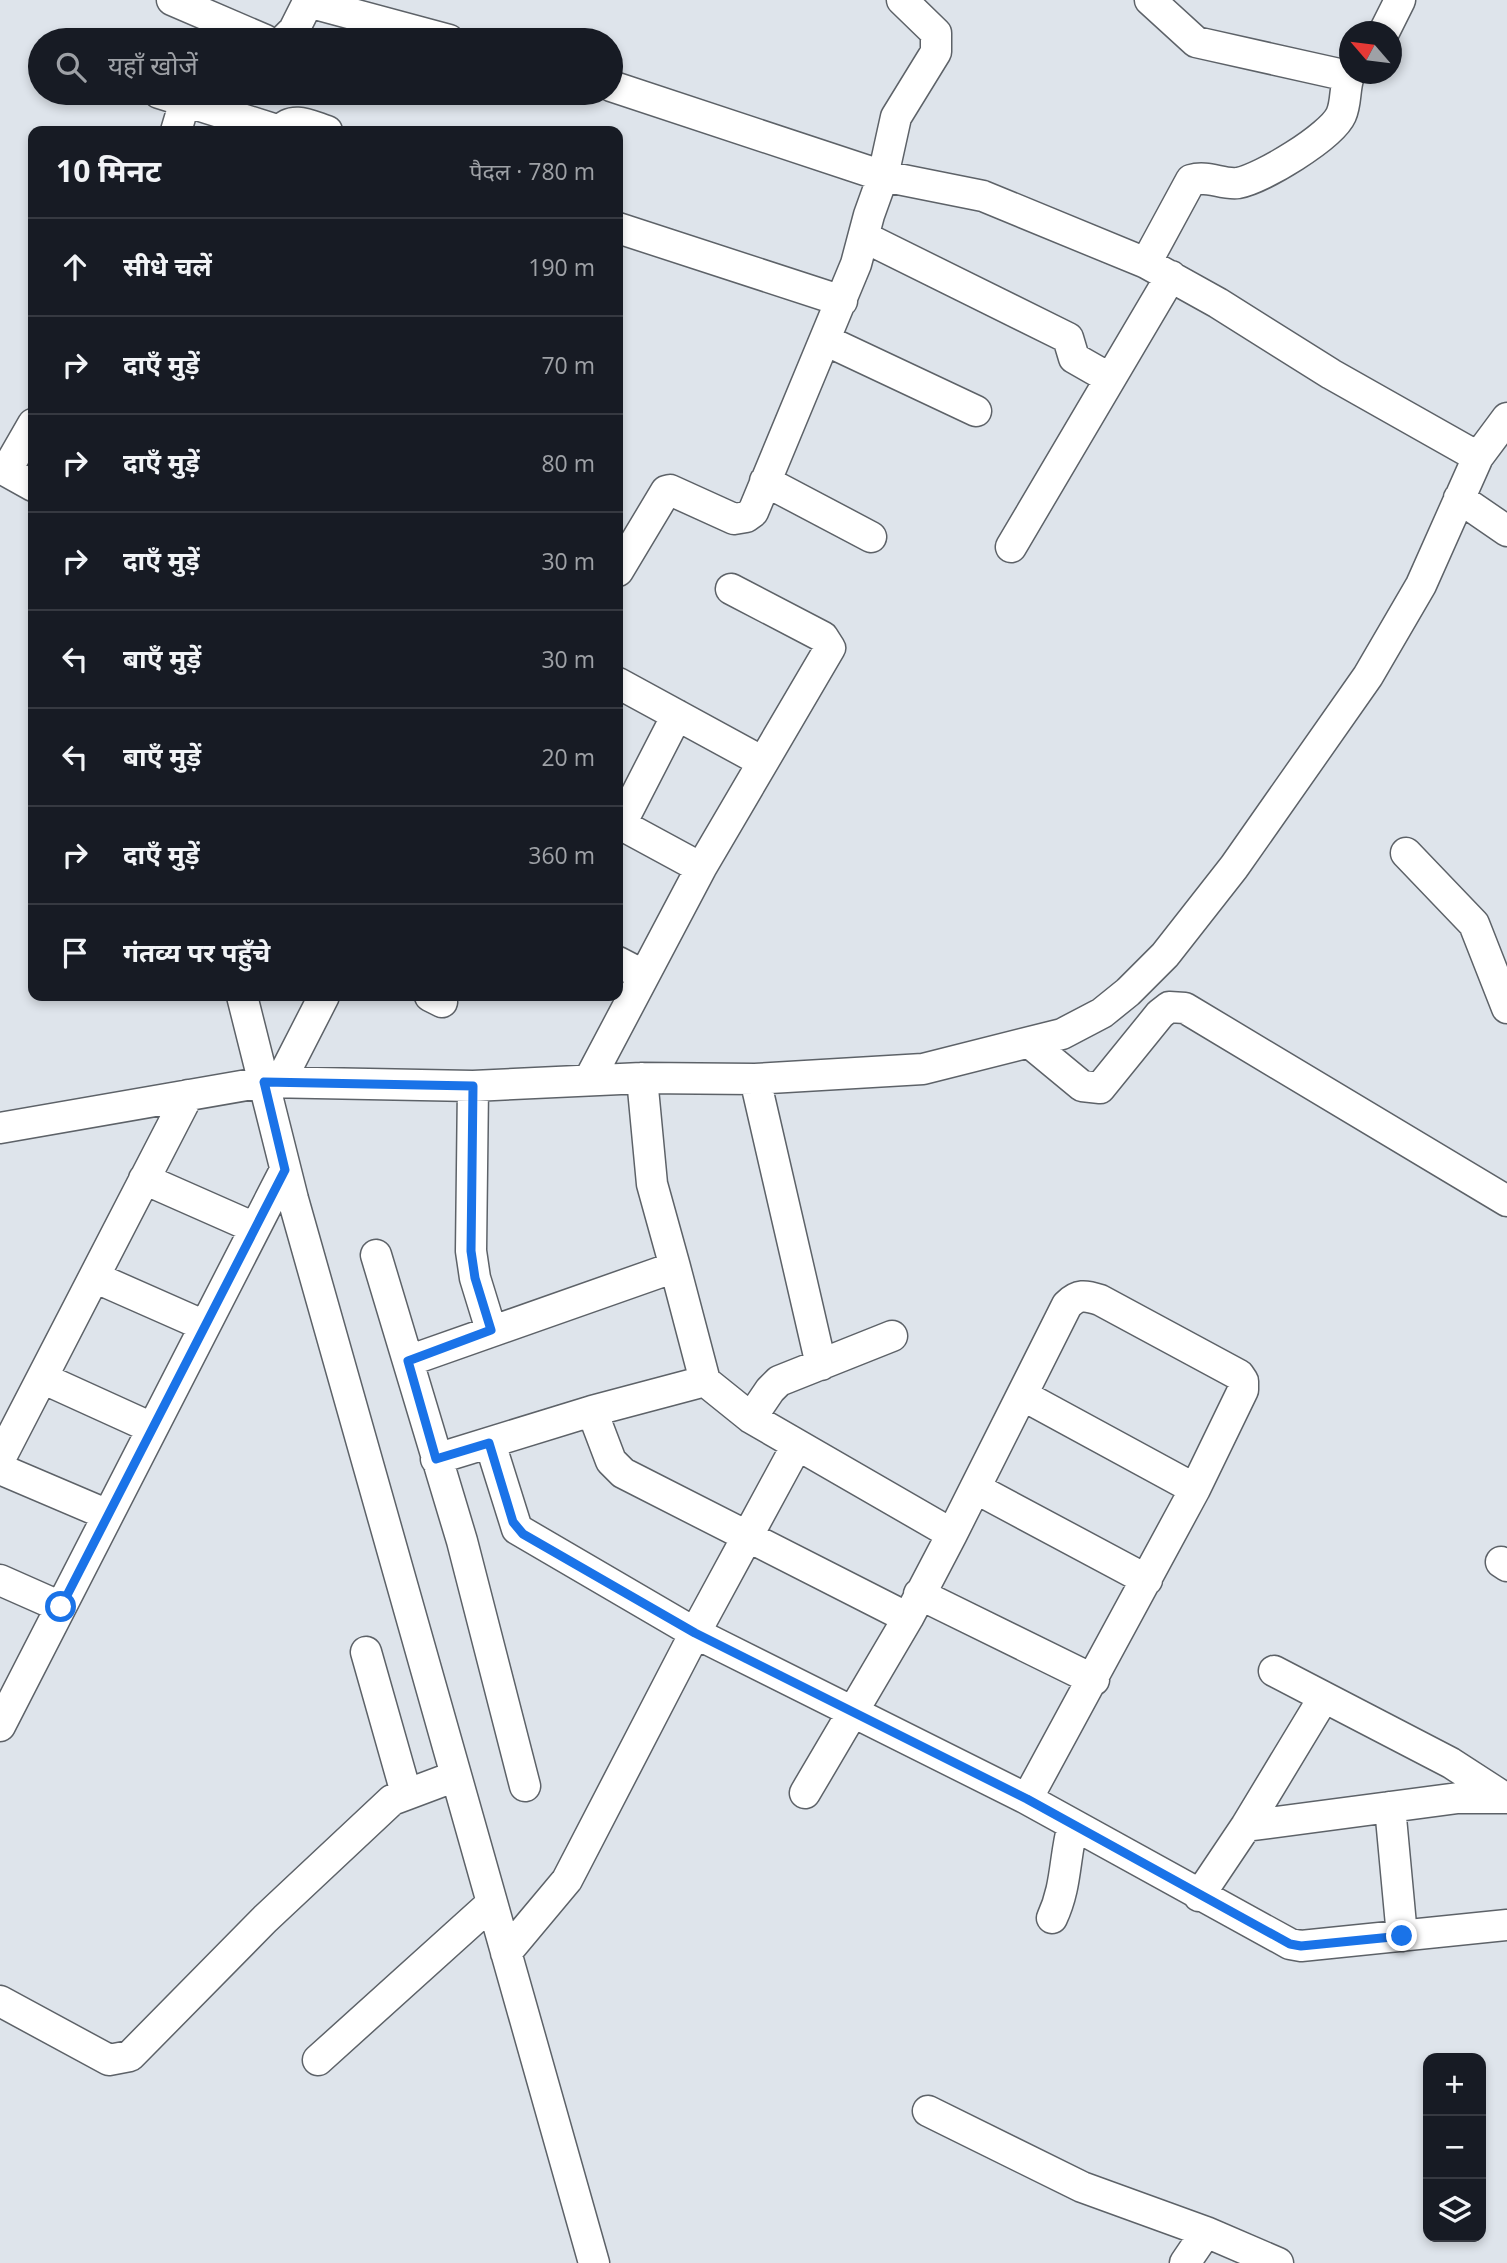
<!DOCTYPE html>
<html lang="hi">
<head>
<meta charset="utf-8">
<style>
  :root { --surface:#171b24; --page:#242831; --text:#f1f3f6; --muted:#9ea1a6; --line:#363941 }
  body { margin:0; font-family:"Open Sans","Noto Sans Devanagari",sans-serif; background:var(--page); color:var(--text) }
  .controls { position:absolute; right:21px; bottom:21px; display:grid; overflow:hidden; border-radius:14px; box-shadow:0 4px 10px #0003 }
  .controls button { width:63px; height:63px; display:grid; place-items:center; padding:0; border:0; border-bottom:2px solid var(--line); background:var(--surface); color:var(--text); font:35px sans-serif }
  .compass { position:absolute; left:1339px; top:21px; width:63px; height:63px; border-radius:50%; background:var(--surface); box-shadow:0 4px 10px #0003; rotate:298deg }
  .stop { position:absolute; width:21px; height:21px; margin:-16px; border:5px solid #1a73e8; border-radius:50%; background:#fff }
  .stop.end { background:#1a73e8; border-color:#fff; box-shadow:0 2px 7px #0008 }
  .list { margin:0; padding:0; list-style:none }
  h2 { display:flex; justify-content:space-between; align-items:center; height:91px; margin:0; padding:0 28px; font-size:30px }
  h2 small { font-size:23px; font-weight:400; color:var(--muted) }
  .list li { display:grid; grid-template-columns:46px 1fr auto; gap:21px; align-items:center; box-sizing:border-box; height:98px; padding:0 28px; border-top:2px solid var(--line) }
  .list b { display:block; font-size:26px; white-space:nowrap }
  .list em { font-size:23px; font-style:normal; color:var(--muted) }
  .icon { flex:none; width:38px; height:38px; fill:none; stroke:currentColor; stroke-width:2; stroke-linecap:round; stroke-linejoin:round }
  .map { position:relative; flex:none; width:1507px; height:2263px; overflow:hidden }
  .search { position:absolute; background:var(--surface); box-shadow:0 4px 10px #0003; left:28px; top:28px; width:595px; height:77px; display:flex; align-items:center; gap:18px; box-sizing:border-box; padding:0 24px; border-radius:38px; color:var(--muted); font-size:26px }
  .panel { position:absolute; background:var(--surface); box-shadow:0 4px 10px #0003; left:28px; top:126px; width:595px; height:875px; border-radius:14px }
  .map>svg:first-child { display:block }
</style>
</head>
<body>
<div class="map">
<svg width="1507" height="2263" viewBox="0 0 1507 2263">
  <rect width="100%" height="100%" fill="#dee4eb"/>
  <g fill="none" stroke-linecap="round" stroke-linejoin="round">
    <g stroke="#5d6268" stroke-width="33">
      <path id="minor" d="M172 0 265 40
        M1150 0 1196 42 1348 76
        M308 2 449 40
        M1384 32 1400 0
        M284 40 294 30 309 0
        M611 86 883 176 983 196 1146 263 1218 303 1331 374 1478 457
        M159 93 280 131C293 115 311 126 327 131
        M176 131 185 101
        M618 228 842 301
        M864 237 1068 338 1074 358 1109 378
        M1146 263 1191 180C1208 175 1222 185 1238 183 1261 179 1331 137 1341 115 1347 102 1344 85 1350 74
        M825 340 976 411
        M33 424 6 471 33 486
        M765 481 871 537
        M1459 498 1507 531
        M1011 547 1171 276
        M618 571 666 491 670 490 734 519 746 517 753 512 856 264 869 215 883 176 896 117 936 52V33L902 0
        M618 683 763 762
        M618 823 701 868
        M621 824 677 715
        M1406 853 1474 924 1507 1008
        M618 962 643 975
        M242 996 293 1199 594 2263
        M430 996 442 1002
        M1030 1043 1082 1086 1100 1088 1160 1014 1169 1007 1185 1008 1507 1201
        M642 1078 652 1184 675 1267
        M755 1079 821 1365
        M589 1080 701 868 830 648 823 637 731 589
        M280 1082 324 996
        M473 1086 471 1251 475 1278 491 1330
        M0 1128 264 1082 473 1086 642 1078 755 1079 923 1069 1062 1034 1102 1013 1128 992 1165 955 1234 867 1368 676 1421 585 1478 457 1507 418
        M144 1179 255 1228
        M376 1255 462 1541 525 1786
        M94 1277 205 1326
        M408 1361 675 1267 705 1381 751 1418 952 1534 908 1618 805 1793
        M42 1378 152 1428
        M1022 1395 1195 1489
        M592 1411 611 1461 623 1473 908 1618
        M751 1418 770 1390 779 1381 892 1336
        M490 1443 517 1529 695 1633 567 1880 506 1953
        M797 1445 695 1633 1027 1799 1290 1944 1301 1946 1507 1925
        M0 1459 188 1095
        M436 1459 592 1411 705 1381
        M0 1469 108 1515
        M975 1488 1147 1580
        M952 1534 1067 1305C1078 1294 1085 1295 1100 1300L1239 1375 1243 1381V1390L1195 1489 1027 1799
        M1501 1562 1507 1566
        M0 1580 61 1607
        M919 1594 1094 1680
        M366 1652 406 1793
        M1274 1671 1324 1697
        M0 1726 285 1170
        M1390 1807 1402 1936
        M1246 1826 1458 1798H1506
        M1199 1896 1246 1826 1324 1697 1451 1763 1505 1798
        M1052 1918C1067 1886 1064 1858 1073 1825
        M0 2001 109 2060 130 2056 265 1919 392 1800 456 1776
        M318 2060 492 1903
        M928 2111 1082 2187 1206 2232 1278 2263
        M1185 2263 1206 2232"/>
    </g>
    <use href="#minor" stroke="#fff" stroke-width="30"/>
  </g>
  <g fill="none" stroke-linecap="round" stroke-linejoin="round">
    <path stroke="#1a73e8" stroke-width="9" d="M61 1607 285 1170 264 1082 473 1086 471 1251 475 1278 491 1330 408 1361 436 1459 489 1443 513 1522 523 1534 695 1633 1027 1799 1290 1944 1301 1946 1402 1936"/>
  </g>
</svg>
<div class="controls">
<button>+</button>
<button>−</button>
<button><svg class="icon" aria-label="layers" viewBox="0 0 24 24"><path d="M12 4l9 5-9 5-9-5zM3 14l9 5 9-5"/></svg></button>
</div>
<svg class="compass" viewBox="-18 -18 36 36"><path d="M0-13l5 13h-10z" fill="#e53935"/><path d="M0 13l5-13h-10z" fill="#9ea1a6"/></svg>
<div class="stop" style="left:61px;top:1607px"></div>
<div class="stop end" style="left:1402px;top:1936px"></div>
<div class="search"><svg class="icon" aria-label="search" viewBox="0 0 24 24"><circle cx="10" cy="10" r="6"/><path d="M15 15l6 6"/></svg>यहाँ खोजें</div>
<section class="panel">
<h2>10 मिनट<small>पैदल · 780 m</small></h2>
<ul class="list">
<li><svg class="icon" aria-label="ahead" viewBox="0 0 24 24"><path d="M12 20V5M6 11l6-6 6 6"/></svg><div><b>सीधे चलें</b></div><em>190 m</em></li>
<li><svg class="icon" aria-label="right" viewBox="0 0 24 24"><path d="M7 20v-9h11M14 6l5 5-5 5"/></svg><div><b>दाएँ मुड़ें</b></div><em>70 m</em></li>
<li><svg class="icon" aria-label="right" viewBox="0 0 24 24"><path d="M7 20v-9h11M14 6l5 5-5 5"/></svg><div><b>दाएँ मुड़ें</b></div><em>80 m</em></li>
<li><svg class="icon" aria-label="right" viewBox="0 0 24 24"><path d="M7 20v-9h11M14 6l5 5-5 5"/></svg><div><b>दाएँ मुड़ें</b></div><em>30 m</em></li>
<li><svg class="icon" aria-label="left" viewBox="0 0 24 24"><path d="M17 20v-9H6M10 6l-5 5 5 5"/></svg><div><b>बाएँ मुड़ें</b></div><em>30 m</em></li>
<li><svg class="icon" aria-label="left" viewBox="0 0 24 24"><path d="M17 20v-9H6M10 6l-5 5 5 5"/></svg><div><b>बाएँ मुड़ें</b></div><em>20 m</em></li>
<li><svg class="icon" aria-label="right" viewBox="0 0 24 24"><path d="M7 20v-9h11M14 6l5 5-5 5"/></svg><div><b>दाएँ मुड़ें</b></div><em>360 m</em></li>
<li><svg class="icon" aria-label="arrive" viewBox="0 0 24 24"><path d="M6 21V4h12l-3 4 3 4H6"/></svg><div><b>गंतव्य पर पहुँचे</b></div></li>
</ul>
</section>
</div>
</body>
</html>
